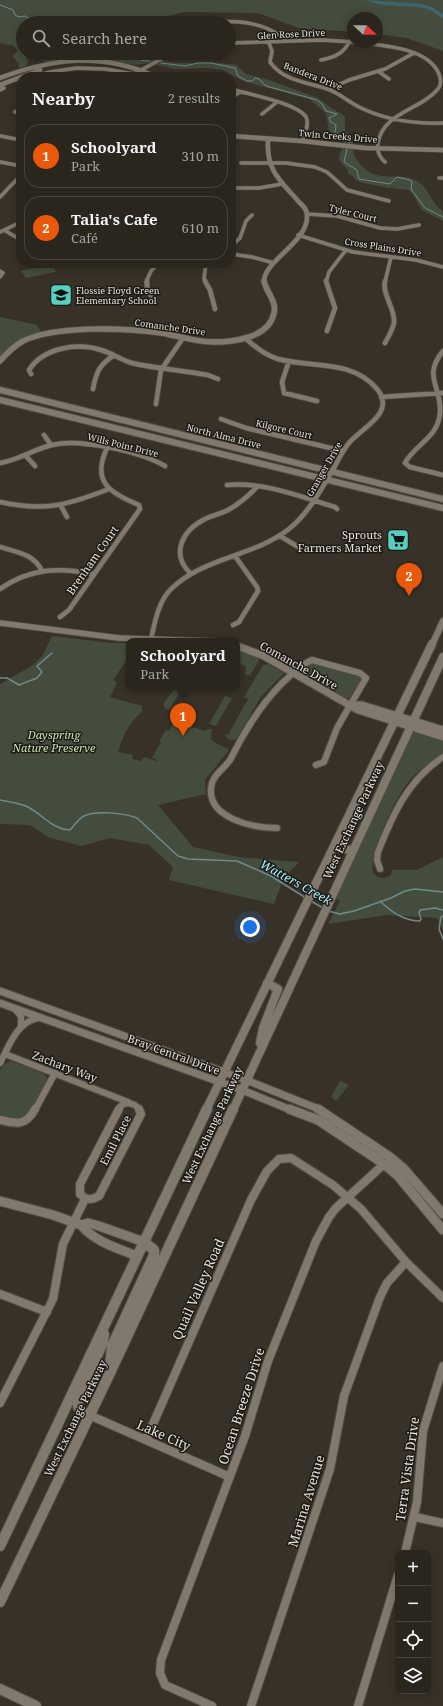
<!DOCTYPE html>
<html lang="en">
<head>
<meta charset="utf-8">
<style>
  :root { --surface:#2a251d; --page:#36312a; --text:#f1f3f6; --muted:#a5a5a4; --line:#46423b; --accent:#ea580c }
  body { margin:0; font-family:"Noto Serif",serif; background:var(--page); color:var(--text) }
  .controls { position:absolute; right:12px; bottom:12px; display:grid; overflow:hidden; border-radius:8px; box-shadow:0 2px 10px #0003 }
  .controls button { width:36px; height:36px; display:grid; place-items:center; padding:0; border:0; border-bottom:1px solid var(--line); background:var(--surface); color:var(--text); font:20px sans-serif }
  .compass { position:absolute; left:347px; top:12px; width:36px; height:36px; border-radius:50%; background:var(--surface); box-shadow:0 2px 10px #0003; rotate:112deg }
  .you { position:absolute; left:250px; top:927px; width:14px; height:14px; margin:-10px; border:3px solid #fff; border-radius:50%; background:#1a73e8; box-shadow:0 0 0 6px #1a73e833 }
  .badge { display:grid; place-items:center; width:26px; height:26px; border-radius:50%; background:var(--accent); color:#fff; font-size:13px; font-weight:700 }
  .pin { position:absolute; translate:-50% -33px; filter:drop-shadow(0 1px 2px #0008) }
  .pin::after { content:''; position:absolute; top:21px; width:14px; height:12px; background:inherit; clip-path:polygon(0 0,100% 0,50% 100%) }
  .popup { position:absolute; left:126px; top:638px; width:114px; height:52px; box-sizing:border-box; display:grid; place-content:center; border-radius:8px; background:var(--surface); filter:drop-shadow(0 1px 3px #0005); font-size:13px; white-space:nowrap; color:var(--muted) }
  .popup b { font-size:15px; color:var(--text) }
  .popup::after { content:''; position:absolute; left:50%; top:100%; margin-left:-8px; border:8px solid transparent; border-top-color:var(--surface) }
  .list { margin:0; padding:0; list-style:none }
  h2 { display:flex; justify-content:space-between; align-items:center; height:52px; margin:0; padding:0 16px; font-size:17px }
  h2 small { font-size:13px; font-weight:400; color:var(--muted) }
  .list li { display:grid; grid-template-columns:26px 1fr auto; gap:12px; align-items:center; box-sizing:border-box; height:64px; margin:0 8px 8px; padding:0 8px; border:1px solid var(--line); border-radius:16px }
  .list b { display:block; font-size:15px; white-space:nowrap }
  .list p { margin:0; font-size:13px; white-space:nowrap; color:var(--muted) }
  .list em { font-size:13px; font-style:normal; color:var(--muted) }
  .icon { flex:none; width:22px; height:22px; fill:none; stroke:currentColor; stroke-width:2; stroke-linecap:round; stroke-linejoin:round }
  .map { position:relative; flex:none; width:443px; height:1706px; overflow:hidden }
  .search { position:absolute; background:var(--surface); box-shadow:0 2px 10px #0003; left:16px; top:16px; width:220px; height:44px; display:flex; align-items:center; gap:10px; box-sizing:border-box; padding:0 14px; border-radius:22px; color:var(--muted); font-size:15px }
  .panel { position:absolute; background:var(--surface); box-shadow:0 2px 10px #0003; left:16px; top:72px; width:220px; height:196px; border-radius:16px }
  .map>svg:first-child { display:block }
</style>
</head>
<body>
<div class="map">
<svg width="443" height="1706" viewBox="0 0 443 1706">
  <rect width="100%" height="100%" fill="#383127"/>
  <path fill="#444d3d" d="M0 0H443V51L407 38 377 34V18H353V32L299 28 258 13 184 12 142 23H23V53H26L25 55 28 61 26 66 20 68 18 66 19 63 14 58 13 56 18 50 12 45 3 44 4 43H2L0 44Z
    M33 53H97L91 59 66 60 45 62Z
    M99 53H131L152 60 178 63 209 62 237 65 239 68 246 74 266 79 318 98 331 108 345 116V131L352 136C353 142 353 152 355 157 356 160 359 162 361 165 378 185 397 170 417 181 430 188 431 204 443 211V221L422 210 412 193 408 190 383 187 363 183 355 180 354 177 348 173V170C336 157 338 162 344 143L329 131 326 113 309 99 243 81 223 70 207 68 176 69 148 63 136 65 106 59Z
    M51 264 56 272 26 278 21 271Z
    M0 317 37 325 42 333 12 346 0 356Z
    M52 636 111 643H129V657L113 680 117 683 110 697 142 706V712C130 721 122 737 118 752L133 755 132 759 141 761 144 757 156 761 157 760 152 758 161 742 159 741 166 730 169 731 174 722 206 731 208 729H212L211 739 214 742 229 750 205 780 206 794 158 805 193 847 239 857 299 862 283 879 274 904 169 880 173 867 149 845 110 838 82 846 50 838 30 825 0 824V684L32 666 43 655Z
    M237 649 258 657 259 661 250 675H245L246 667 240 664 241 661 237 660Z
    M311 662 362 677V679L352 698H346L301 673V670Z
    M268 664 282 672H285L283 674 260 698 237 739C232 740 226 740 225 735H228L248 699 244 697 263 665Z
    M176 687H183L169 710 165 708 163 704Z
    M225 696 232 698 216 726 209 724Z
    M418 731 443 739V755C427 763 411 776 402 791 394 803 362 868 376 876 381 879 386 878 391 875L392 870H417L443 857V931L437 918 387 915 328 924 340 901 336 899 411 734Z
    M11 1061 45 1074 48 1080 29 1115 19 1119 0 1117V1070L4 1064Z
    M340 1081 349 1085 336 1101 331 1097Z"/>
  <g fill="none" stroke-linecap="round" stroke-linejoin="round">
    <path stroke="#6f8a8c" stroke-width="1" d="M0 5 13 10 15 15 19 17 25 16 36 23
      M51 23H55
      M109 53C116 57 124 53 131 55 140 58 138 61 149 61
      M161 63 185 66 198 63H211L235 68 238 76 247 81H252L255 78 259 79 266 86 317 100 322 104 326 111 337 114 329 118 331 122 336 125 335 133 347 137 350 143
      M347 149 344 162 357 170 359 179 390 184 397 177 410 180 412 182 411 189 425 208 443 217"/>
    <path stroke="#6f8a8c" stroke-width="1.5" d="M0 678H7L19 685 37 678 42 672 37 666 52 653
      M0 800C9 802 20 803 28 807 43 815 52 829 70 830 74 826 78 819 84 816 96 810 124 813 137 818L178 856 188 859 237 861 271 876 306 898
      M311 901 323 908
      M380 901C391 912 404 921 420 921L421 919 419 913 420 910 435 908 443 910
      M328 911 340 914 354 911 391 898 405 891 415 889 443 892
      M443 916 441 917 439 929 443 939"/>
    <path fill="#3d656b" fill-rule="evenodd" d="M367 0 422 4 432 7 443 14V18C436 15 431 9 423 8 407 5 381 8 367 0Z"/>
    <g stroke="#534d44" stroke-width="4.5">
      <path id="minor-far3" d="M192 23C223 21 262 17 286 41
        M354 42C380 45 428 47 439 74 441 79 442 84 438 89 421 110 383 112 378 143 377 150 379 157 385 162
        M229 43 322 40 353 42
        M269 43 272 51 270 62C284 82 309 82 330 90 340 94 349 102 359 107 385 120 414 124 443 123
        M321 60C335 57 343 54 350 41
        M378 71 389 79
        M32 77 50 72 77 68 105 69 134 74 172 53
        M0 86 4 88 0 90
        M231 89C247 94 297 103 306 117 310 124 304 135 302 141
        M329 89 349 80 385 69 414 53
        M231 98 240 92
        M15 112 21 109
        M262 114 277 102
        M0 136 21 140
        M0 162 21 166
        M241 163H286L315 167 327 172 347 190 389 201
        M439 178H443
        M231 188H259L282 184
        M0 197 21 175
        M307 214 337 216 380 228 397 229 419 225
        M4 230 21 240
        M0 232 21 222
        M298 235 353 252 416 260 443 267
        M231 246 240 238 246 221 252 215
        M231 254 252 257 274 263
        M0 271 3 273 0 277
        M146 282 151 271 159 263
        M206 282 204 279 206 263
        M326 282 329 272 346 250
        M385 282 391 257"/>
    </g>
    <g stroke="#534d44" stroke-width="6">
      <path id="minor-far2" d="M147 281V290L154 299
        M205 281 210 290 215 309
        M326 281 335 308 327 331
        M385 343C388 337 393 330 394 322 395 308 382 295 385 281
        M443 351C422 377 442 386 440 413 438 438 415 444 405 463L410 467 443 475
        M289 361 282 382 284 393 317 401
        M31 374 29 370C43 348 77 342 101 350 112 353 121 360 132 363 157 369 183 370 208 375L218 379
        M93 389C96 373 99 365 113 356
        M381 397 443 393
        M156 404 161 370 183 338
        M221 419 246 428 343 451
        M44 435 51 445
        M26 456 35 466
        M0 463C19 460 34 449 52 445 80 438 141 452 165 466
        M227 485C261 481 302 497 335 507L337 509
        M0 502C44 512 68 505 109 489
        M61 506 67 517
        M280 536 300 548
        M0 547C17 552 34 554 42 571
        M190 573C170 553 183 530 205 519 213 515 221 514 228 510 239 504 248 496 257 487
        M0 589C30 568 59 567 94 574
        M60 617 69 610 140 509 139 505C110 493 91 482 107 448
        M233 625 239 622 258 591 257 587 235 556
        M151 639C155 622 158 602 171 589 204 557 253 557 289 529 309 513 322 488 335 466 339 458 343 450 349 443 361 428 397 413 377 389 352 359 311 368 278 359 265 355 255 347 245 338"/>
    </g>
    <g stroke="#534d44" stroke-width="8">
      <path id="minor-far1" d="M277 828C254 828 208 819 211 788 212 775 223 770 230 760 234 753 238 744 243 736 256 713 271 692 292 674 299 669 304 663 312 660L360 673 366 678 337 728 324 762 316 765
        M380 869 377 860 378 852C393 814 408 780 443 757
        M14 1008 21 1016V1026
        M5 1054 128 1102
        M0 1063C9 1046 17 1021 39 1018
        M35 1110 55 1073
        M118 1110C123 1100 134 1102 140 1110"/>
    </g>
    <g stroke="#534d44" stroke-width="10">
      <path id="minor" d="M119 1109 80 1184V1194C86 1201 92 1200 99 1196L141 1114 139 1109
        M0 1120C17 1124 26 1126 35 1109
        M0 1294 47 1312
        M0 1403 53 1299 63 1244 85 1199
        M89 1415 230 1477
        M146 1440 251 1200 267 1171 279 1159 291 1158 333 1185 361 1209 406 1262 443 1298
        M415 1517 443 1523
        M405 1553 417 1502 423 1431 443 1366
        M212 1706 165 1685 160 1673 161 1660 245 1436 268 1361 316 1241 329 1217 336 1208 384 1164
        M251 1706 330 1469 344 1396 380 1297 387 1283 406 1262
        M358 1706 398 1575"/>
    </g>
    <g stroke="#534d44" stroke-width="5.5">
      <path id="tertiary-far3" d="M0 78C53 58 103 52 156 77
        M0 85 40 70
        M231 136 302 141 365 148 443 150
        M264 282C263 261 309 242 307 215 307 209 303 206 299 202 280 180 266 171 268 139"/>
    </g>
    <g stroke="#534d44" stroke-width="7">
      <path id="tertiary-far2" d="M0 361C7 353 14 346 23 341 56 325 125 328 162 333 179 336 195 342 213 342 234 342 269 338 274 313 277 301 266 292 264 281
        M0 623 119 638 215 641"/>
    </g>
    <g stroke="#534d44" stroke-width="9">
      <path id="tertiary-far1" d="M237 646 264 656 358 710 443 737
        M351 705H362L443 730
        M0 991 246 1080 321 1110
        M0 1003 242 1090 291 1110"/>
    </g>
    <g stroke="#534d44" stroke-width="11">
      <path id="tertiary" d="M289 1109 318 1120 384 1164 398 1176 443 1230
        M318 1109 390 1157 404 1169 443 1214
        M0 1201 53 1215 81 1225 88 1223 99 1226 144 1242
        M81 1225C95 1242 117 1248 137 1256"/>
    </g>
    <g stroke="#534d44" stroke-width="8">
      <path id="secondary-far2" d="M0 390 443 499
        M0 400 443 508
        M432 645 443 621"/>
    </g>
    <g stroke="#534d44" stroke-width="10">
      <path id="secondary-far1" d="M352 850 343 849 341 845 354 817
        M260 1043 263 1028 278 989 267 983
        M206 1110 432 644
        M233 1110 443 657"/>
    </g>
    <g stroke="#534d44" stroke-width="12">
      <path id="secondary" d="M110 1367 112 1346 154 1255V1250L144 1242
        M89 1415C81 1411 76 1409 78 1399L103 1342 104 1334
        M0 1546 207 1109
        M0 1602 110 1373 233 1109
        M0 1689 36 1706"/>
    </g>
    <use href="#minor-far3" stroke="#81796d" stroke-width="3.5"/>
    <use href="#minor-far2" stroke="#81796d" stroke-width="4.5"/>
    <use href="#minor-far1" stroke="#81796d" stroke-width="6"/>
    <use href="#minor" stroke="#81796d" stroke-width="8"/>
    <use href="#tertiary-far3" stroke="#81796d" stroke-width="4.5"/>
    <use href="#tertiary-far2" stroke="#81796d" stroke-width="5.5"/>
    <use href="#tertiary-far1" stroke="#81796d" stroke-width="7"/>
    <use href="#tertiary" stroke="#81796d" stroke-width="9"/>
    <use href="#secondary-far2" stroke="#81796d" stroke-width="6"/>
    <use href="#secondary-far1" stroke="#81796d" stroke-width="8"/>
    <use href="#secondary" stroke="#81796d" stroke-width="10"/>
  </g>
  <defs>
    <g id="school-square" transform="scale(1.15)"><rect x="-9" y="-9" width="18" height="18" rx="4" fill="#58cec1" stroke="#1d1a15"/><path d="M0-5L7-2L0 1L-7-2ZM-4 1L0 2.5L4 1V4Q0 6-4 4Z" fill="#111"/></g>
    <g id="supermarket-square" transform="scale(1.15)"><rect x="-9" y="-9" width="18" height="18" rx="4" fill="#58cec1" stroke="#1d1a15"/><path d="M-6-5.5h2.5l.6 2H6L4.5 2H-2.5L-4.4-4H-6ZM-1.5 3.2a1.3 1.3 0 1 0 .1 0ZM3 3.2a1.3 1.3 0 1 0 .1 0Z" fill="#111"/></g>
  </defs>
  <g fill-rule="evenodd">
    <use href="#school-square" x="61" y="295"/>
    <use href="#supermarket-square" x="398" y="540"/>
  </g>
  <g text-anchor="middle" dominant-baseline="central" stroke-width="3" stroke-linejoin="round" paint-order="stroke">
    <g font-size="9" fill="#e5e1da" stroke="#1d1a15">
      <text transform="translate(291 34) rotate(-3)">Glen Rose Drive</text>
      <text transform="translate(313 76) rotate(21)">Bandera Drive</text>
      <text transform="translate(338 136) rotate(5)">Twin Creeks Drive</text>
      <text transform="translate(353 213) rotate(14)">Tyler Court</text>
      <text transform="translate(383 247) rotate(9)">Cross Plains Drive</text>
      <text transform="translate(170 327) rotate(8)">Comanche Drive</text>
      <text transform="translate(284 429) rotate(13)">Kilgore Court</text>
      <text transform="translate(224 436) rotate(14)">North Alma Drive</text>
      <text transform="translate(123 445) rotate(14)">Wills Point Drive</text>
      <text transform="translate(324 469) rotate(-60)">Granger Drive</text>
    </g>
    <g font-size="9" fill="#e5e1da" stroke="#1d1a15" text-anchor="start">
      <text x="76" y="290">Flossie Floyd Green<tspan x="76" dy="10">Elementary School</tspan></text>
    </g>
    <g font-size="11" fill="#e5e1da" stroke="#1d1a15" text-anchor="end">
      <text x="382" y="534">Sprouts<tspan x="382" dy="13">Farmers Market</tspan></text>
    </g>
    <g font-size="11" fill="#e5e1da" stroke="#1d1a15">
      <text transform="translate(92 560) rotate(-55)">Brenham Court</text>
      <text transform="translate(299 665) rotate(29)">Comanche Drive</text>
      <text transform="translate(353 820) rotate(-65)">West Exchange Parkway</text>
      <text transform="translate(174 1054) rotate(20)">Bray Central Drive</text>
      <text transform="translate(65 1066) rotate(21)">Zachary Way</text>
      <text transform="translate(212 1125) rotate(-65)">West Exchange Parkway</text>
      <text transform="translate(115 1140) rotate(-63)">Emil Place</text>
      <text transform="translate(75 1418) rotate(-64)">West Exchange Parkway</text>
    </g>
    <g font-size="11" font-style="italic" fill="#c5e4b1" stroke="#1d1a15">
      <text x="54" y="734">Dayspring<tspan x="54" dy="13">Nature Preserve</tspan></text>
    </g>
    <g font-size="12" font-style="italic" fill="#a5f0fc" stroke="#1d1a15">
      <text transform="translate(296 882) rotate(29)">Watters Creek</text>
    </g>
    <g font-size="13" fill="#e5e1da" stroke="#1d1a15">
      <text transform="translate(198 1289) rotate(-66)">Quail Valley Road</text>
      <text transform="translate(241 1406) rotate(-72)">Ocean Breeze Drive</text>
      <text transform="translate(164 1435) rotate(24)">Lake City</text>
      <text transform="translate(407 1469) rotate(-82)">Terra Vista Drive</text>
      <text transform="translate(306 1501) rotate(-73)">Marina Avenue</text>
    </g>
  </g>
</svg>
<div class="controls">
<button>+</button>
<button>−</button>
<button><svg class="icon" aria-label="locate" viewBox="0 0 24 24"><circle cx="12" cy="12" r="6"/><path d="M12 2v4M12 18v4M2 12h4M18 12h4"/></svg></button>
<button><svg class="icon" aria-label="layers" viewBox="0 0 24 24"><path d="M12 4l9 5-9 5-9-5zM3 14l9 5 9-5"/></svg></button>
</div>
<svg class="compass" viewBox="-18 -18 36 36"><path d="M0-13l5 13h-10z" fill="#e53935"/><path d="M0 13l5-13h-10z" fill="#a5a5a4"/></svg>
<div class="you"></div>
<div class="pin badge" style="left:183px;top:736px">1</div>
<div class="popup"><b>Schoolyard</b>Park</div>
<div class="pin badge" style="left:409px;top:596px">2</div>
<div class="search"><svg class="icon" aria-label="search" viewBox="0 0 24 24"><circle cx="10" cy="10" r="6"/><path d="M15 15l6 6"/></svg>Search here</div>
<section class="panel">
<h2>Nearby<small>2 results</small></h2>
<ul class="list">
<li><span class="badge">1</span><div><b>Schoolyard</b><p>Park</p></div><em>310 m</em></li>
<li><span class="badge">2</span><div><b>Talia's Cafe</b><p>Café</p></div><em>610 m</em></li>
</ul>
</section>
</div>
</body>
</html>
